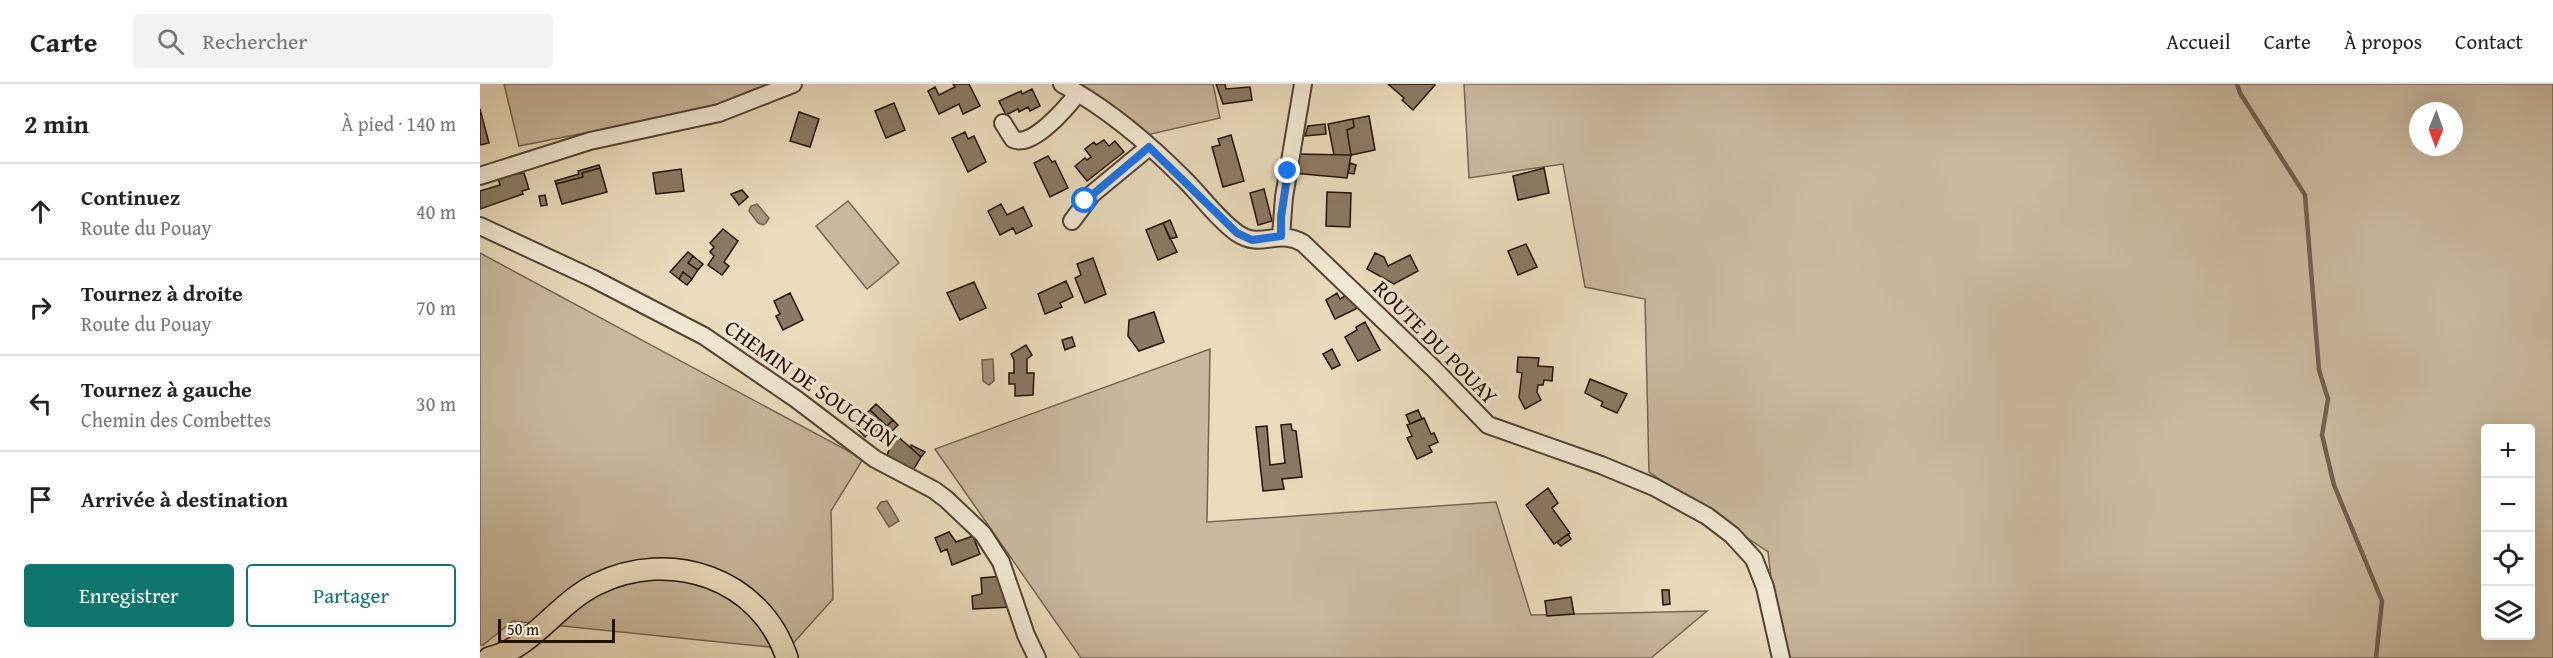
<!DOCTYPE html>
<html lang="fr">
<head>
<meta charset="utf-8">
<style>
  :root { --surface:#fff; --page:#f2f2f2; --text:#222; --muted:#767676; --line:#e0e0e0; --accent:#0f766e }
  body { margin:0; font-family:"Gentium Book Plus",serif; background:var(--page); color:var(--text) }
  .controls { position:absolute; right:18px; bottom:18px; display:grid; overflow:hidden; border-radius:6px; box-shadow:0 6px 24px #0002 }
  .controls button { width:54px; height:54px; display:grid; place-items:center; padding:0; border:0; border-bottom:2px solid var(--line); background:var(--surface); color:var(--text); font:30px sans-serif }
  .compass { position:absolute; left:1929px; top:18px; width:54px; height:54px; border-radius:50%; background:var(--surface); box-shadow:0 6px 24px #0002; rotate:181deg }
  .scale { position:absolute; left:18px; bottom:15px; width:117px; box-sizing:border-box; padding-left:6px; border:3px solid #241005; border-top:0; font-size:16px; line-height:21px; white-space:nowrap; color:#241005; -webkit-text-stroke:4px #f1e8d3; paint-order:stroke }
  .stop { position:absolute; width:18px; height:18px; margin:-14px; border:4px solid #1a73e8; border-radius:50%; background:#fff }
  .stop.end { background:#1a73e8; border-color:#fff; box-shadow:0 2px 6px #0008 }
  .list { margin:0; padding:0; list-style:none }
  h2 { display:flex; justify-content:space-between; align-items:center; height:78px; margin:0; padding:0 24px; font-size:26px }
  h2 small { font-size:20px; font-weight:400; color:var(--muted) }
  .list li { display:grid; grid-template-columns:39px 1fr auto; gap:18px; align-items:center; box-sizing:border-box; height:96px; padding:0 24px; border-top:2px solid var(--line) }
  .list b { display:block; font-size:22px; white-space:nowrap }
  .list p { margin:0; font-size:20px; white-space:nowrap; color:var(--muted) }
  .list em { font-size:20px; font-style:normal; color:var(--muted) }
  .actions { display:flex; gap:12px; padding:18px 24px }
  .actions a { flex:1; padding:14px 0; border:2px solid var(--accent); border-radius:6px; text-align:center; font-size:21px; color:var(--accent) }
  .actions .main { background:var(--accent); color:#fff }
  .icon { flex:none; width:33px; height:33px; fill:none; stroke:currentColor; stroke-width:2; stroke-linecap:round; stroke-linejoin:round }
  .map { position:relative; flex:none; width:2073px; height:574px; overflow:hidden }
  header { display:flex; align-items:center; gap:36px; box-sizing:border-box; height:84px; padding:0 30px; background:var(--surface); border-bottom:2px solid var(--line) }
  header strong { font-size:28px }
  nav { display:flex; gap:33px; margin-inline-start:auto; font-size:21px }
  .search { width:420px; height:54px; background:var(--page); display:flex; align-items:center; gap:15px; box-sizing:border-box; padding:0 21px; border-radius:6px; color:var(--muted); font-size:22px }
  main { display:flex }
  aside { flex:1; background:var(--surface) }
  .map>svg:first-child { display:block }
</style>
</head>
<body>
<header>
<strong>Carte</strong>
<div class="search"><svg class="icon" aria-label="search" viewBox="0 0 24 24"><circle cx="10" cy="10" r="6"/><path d="M15 15l6 6"/></svg>Rechercher</div>
<nav><a>Accueil</a><a>Carte</a><a>À propos</a><a>Contact</a></nav>
</header>
<main>
<aside>
<h2>2 min<small>À pied · 140 m</small></h2>
<ul class="list">
<li><svg class="icon" aria-label="ahead" viewBox="0 0 24 24"><path d="M12 20V5M6 11l6-6 6 6"/></svg><div><b>Continuez</b><p>Route du Pouay</p></div><em>40 m</em></li>
<li><svg class="icon" aria-label="right" viewBox="0 0 24 24"><path d="M7 20v-9h11M14 6l5 5-5 5"/></svg><div><b>Tournez à droite</b><p>Route du Pouay</p></div><em>70 m</em></li>
<li><svg class="icon" aria-label="left" viewBox="0 0 24 24"><path d="M17 20v-9H6M10 6l-5 5 5 5"/></svg><div><b>Tournez à gauche</b><p>Chemin des Combettes</p></div><em>30 m</em></li>
<li><svg class="icon" aria-label="arrive" viewBox="0 0 24 24"><path d="M6 21V4h12l-3 4 3 4H6"/></svg><div><b>Arrivée à destination</b></div></li>
</ul>
<div class="actions"><a class="main">Enregistrer</a><a>Partager</a></div>
</aside>
<div class="map">
<svg width="2073" height="574" viewBox="0 0 2073 574">
  <rect width="100%" height="100%" fill="#e9dbbc"/>
  <filter id="stains"><feTurbulence type="fractalNoise" baseFrequency=".00333" numOctaves="4"/><feColorMatrix values="0 0 0 0 .2 0 0 0 0 .09 0 0 0 0 .02 0 0 0 .5 -.17"/></filter>
  <radialGradient id="worn" r=".72"><stop offset=".6" stop-color="#630" stop-opacity="0"/><stop offset="1" stop-color="#630" stop-opacity=".3"/></radialGradient>
  <path fill="#c8b89d" stroke="#766451" stroke-width="1.5" fill-rule="evenodd" d="M24 0H295L241 22 39 62Z
    M592 0H733L740 34 667 51Z
    M984 0H2073V574H1300L1288 468 1169 388 1165 215 1105 203 1083 80 989 94ZM1938 27H1974V63H1938ZM2006 344H2050V552H2006Z
    M368 117 419 179 387 205 336 142Z
    M0 169 383 375 351 427 353 515 308 565 33 537 3 561H0Z
    M730 265 727 438 1016 418 1051 531 1227 527 1171 574H601L455 365Z"/>
  <path fill="#a6967e" stroke="#72604e" stroke-width="1.5" d="M277 120 289 134 286 139 283 141 278 139 269 127 271 122Z
    M513 275 514 297 509 301 503 297 502 276Z
    M407 417 419 437 409 443 397 424 401 418Z"/>
  <g fill="none" stroke-linecap="round" stroke-linejoin="round">
    <path stroke="#72604e" stroke-width="4.5" d="M1757 0 1760 9 1825 111 1839 286 1848 315 1842 351 1854 401 1902 517 1896 574"/>
  </g>
  <path fill="#8a7a64" stroke="#241005" stroke-width="1.5" d="M473 0H489L500 22 483 30 479 20 459 30 448 7 455 3 459 11 475 3Z
    M736 0H745L746 5 770 3 772 16 743 20Z
    M908 0H953L955 1 933 26 922 16 924 14Z
    M552 5 560 22 550 27 548 23 539 28 538 25 526 31 519 17 541 7 542 10Z
    M414 19 425 46 406 54 395 27Z
    M0 25 9 59 0 61Z
    M319 28 339 35 330 63 310 57Z
    M889 32 895 66 871 71 867 46 874 43 873 35Z
    M873 35 874 43 867 46 871 71H854L848 40Z
    M845 40 846 50 825 52 828 42Z
    M485 48 488 55 494 52 506 78 488 88 472 54Z
    M751 51 764 97 743 103 732 63 740 61 738 55Z
    M624 56 629 62 635 57 644 68 607 97 595 82 605 74 607 76 611 73 605 65 614 58 616 61Z
    M816 70 871 71 867 94 813 89Z
    M568 72 572 78 575 77 588 104 570 113 554 79Z
    M870 79 876 81 874 90 868 89Z
    M119 81 120 84 102 89 103 93 76 100 75 97 99 90 98 87Z
    M120 84 127 108 82 120 76 100 103 93 102 89Z
    M1064 84 1069 109 1038 116 1033 92Z
    M201 85 204 107 176 110 173 89Z
    M35 87 36 90 44 89 49 105 42 107 43 110 0 125V107L20 101 18 93Z
    M784 105 792 137 778 141 770 109Z
    M262 106 268 113 259 121 251 110Z
    M847 108 871 109 870 143 846 142Z
    M65 111 67 121 61 122 59 112Z
    M521 120 527 131 543 123 552 142 536 150 533 144 520 151 508 127Z
    M690 136 697 153 690 155 683 139Z
    M683 139 697 168 678 176 666 146Z
    M243 145 258 157 244 178 249 182 242 191 228 181 234 172 230 168 234 163 230 159Z
    M1046 160 1057 183 1038 191 1028 167Z
    M208 168 213 172 208 179 218 186 212 195 203 188 199 195 190 188Z
    M895 169 904 173 908 182 930 171 938 187 914 200 887 185Z
    M213 172 223 180 218 186 208 179Z
    M613 174 626 210 605 219 595 194 601 191 597 180Z
    M203 188 212 195 207 201 199 195Z
    M586 197 593 213 580 219 582 223 565 230 558 210Z
    M494 198 506 224 480 236 467 209Z
    M310 209 323 236 303 246 296 232 300 230 294 217Z
    M857 209 860 215 870 209 878 224 855 235 846 216Z
    M674 228 684 258 659 267 648 252 649 236Z
    M885 238 900 266 878 277 865 253 877 246 876 243Z
    M592 253 595 262 585 266 582 256Z
    M546 261 552 271 547 275V289H554L553 311 535 312V300H529V289H534V276L531 270Z
    M852 265 860 281 852 285 843 270Z
    M1038 273 1059 274 1058 282 1073 283 1072 297 1064 296 1063 301H1058L1057 308 1061 316 1045 325 1039 313 1042 289 1037 288Z
    M1110 295 1147 310 1137 329 1121 322 1123 318 1105 309Z
    M396 320 413 336 407 342 390 326Z
    M390 326 415 350 409 365 406 362 408 360 398 350 395 354 390 348 385 353 374 341Z
    M938 326 942 335 930 340 926 331Z
    M944 334 951 350 954 349 958 358 949 362 952 368 937 375 927 354 932 352 927 341Z
    M413 336 418 341 412 347 407 342Z
    M811 340 812 346 816 347 822 393 802 395 804 405 783 407 776 343 787 342 790 381 805 379 801 341Z
    M415 350 441 373 432 388 406 374Z
    M431 361 445 368 441 373 430 363Z
    M1068 404 1078 419 1072 424 1090 449 1074 460 1046 421Z
    M469 448 476 458 493 452 500 470 472 481 467 465 461 468 455 454Z
    M1088 450 1091 455 1081 462 1077 458Z
    M523 492 531 523 493 525 492 512 502 510 501 494Z
    M1182 506H1189L1190 520 1183 521Z
    M1091 513 1094 530 1067 532 1065 517Z"/>
  <g fill="none" stroke-linecap="round" stroke-linejoin="round">
    <g stroke="#554333" stroke-width="20">
      <path id="minor" d="M582 0C627 24 666 57 702 93 721 111 736 134 757 149 782 166 796 144 823 159L954 285 1008 341 1121 381 1174 403 1227 432 1252 451 1274 475 1285 503 1301 574
        M523 39 533 55C552 65 587 23 598 9
        M0 92 110 57 239 29 313 0
        M592 137 612 110 669 63
        M0 142 112 194 224 252 316 315 395 375 454 406 466 415 503 450 521 478 546 551 557 574
        M801 152 804 113 823 0"/>
    </g>
    <g stroke="#241005" stroke-width="24">
      <path id="major" d="M9 574C53 564 77 519 117 500 190 464 281 494 307 574"/>
    </g>
    <use href="#minor" stroke="#f1e8d3" stroke-width="16"/>
    <use href="#major" stroke="#e9dbbc" stroke-width="21"/>
  </g>
  <g fill="none" stroke-linecap="round" stroke-linejoin="round">
    <path stroke="#1a73e8" stroke-width="8" d="M605 117 669 63 757 149 772 156 801 152V133L808 87"/>
  </g>
  <g text-anchor="middle" dominant-baseline="central" stroke-width="6" stroke-linejoin="round" paint-order="stroke">
    <g font-size="22" fill="#241005" stroke="#f1e8d3">
      <text transform="translate(956 258) rotate(45)">ROUTE DU POUAY</text>
      <text transform="translate(331 299) rotate(35)">CHEMIN DE SOUCHON</text>
    </g>
  </g>
  <rect width="100%" height="100%" filter="url(#stains)"/>
  <rect width="100%" height="100%" fill="url(#worn)"/>
</svg>
<div class="controls">
<button>+</button>
<button>−</button>
<button><svg class="icon" aria-label="locate" viewBox="0 0 24 24"><circle cx="12" cy="12" r="6"/><path d="M12 2v4M12 18v4M2 12h4M18 12h4"/></svg></button>
<button><svg class="icon" aria-label="layers" viewBox="0 0 24 24"><path d="M12 4l9 5-9 5-9-5zM3 14l9 5 9-5"/></svg></button>
</div>
<svg class="compass" viewBox="-18 -18 36 36"><path d="M0-13l5 13h-10z" fill="#e53935"/><path d="M0 13l5-13h-10z" fill="#767676"/></svg>
<div class="scale">50 m</div>
<div class="stop" style="left:605px;top:117px"></div>
<div class="stop end" style="left:808px;top:87px"></div>
</div>
</main>
</body>
</html>
